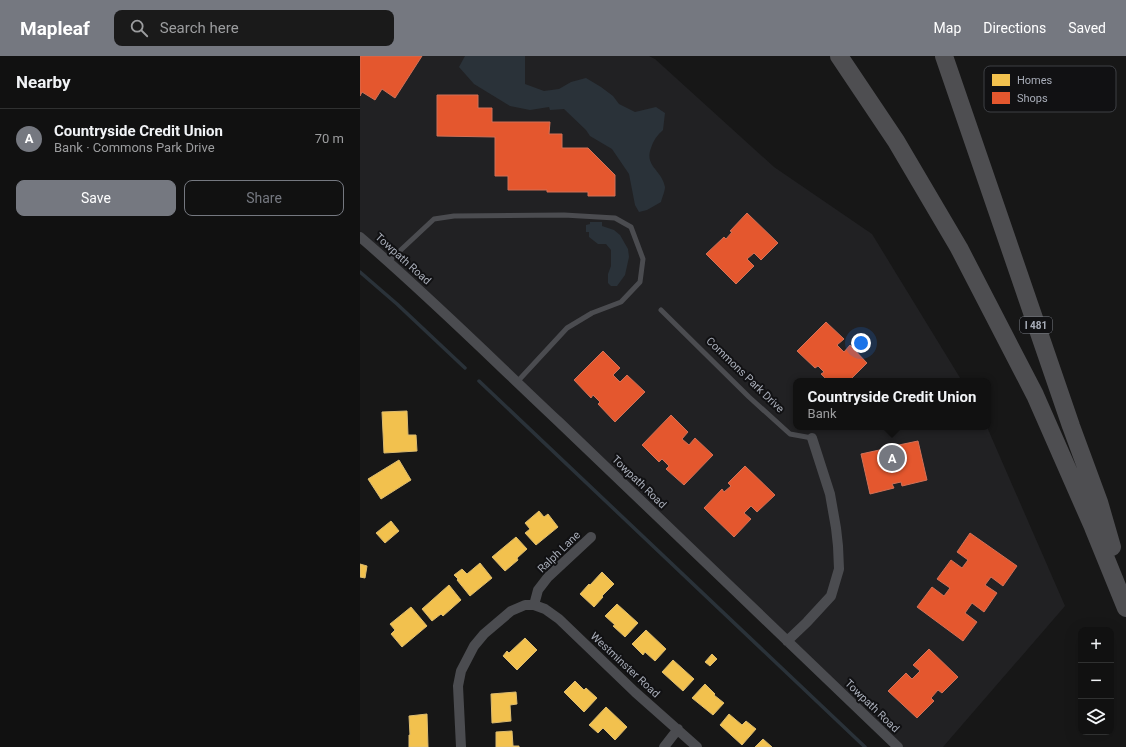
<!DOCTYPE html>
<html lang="en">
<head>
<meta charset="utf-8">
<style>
  :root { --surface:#111; --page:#1a1a1a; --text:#f1f3f6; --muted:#9c9d9f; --line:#303131; --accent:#757880 }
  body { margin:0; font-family:Roboto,sans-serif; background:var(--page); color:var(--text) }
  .controls { position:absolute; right:12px; bottom:12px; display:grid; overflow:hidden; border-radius:8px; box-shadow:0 4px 16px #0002 }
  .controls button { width:36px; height:36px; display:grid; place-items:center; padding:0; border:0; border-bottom:1px solid var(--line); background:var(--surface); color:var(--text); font:20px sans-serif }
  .you { position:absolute; left:501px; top:287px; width:14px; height:14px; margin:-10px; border:3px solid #fff; border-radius:50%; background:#1a73e8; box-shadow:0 0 0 6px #1a73e833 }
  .badge { display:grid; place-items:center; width:26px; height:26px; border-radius:50%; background:var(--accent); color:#fff; font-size:13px; font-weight:700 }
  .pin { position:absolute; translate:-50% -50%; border:2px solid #fff; box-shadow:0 1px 4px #0006 }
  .popup { position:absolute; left:433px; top:322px; width:198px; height:52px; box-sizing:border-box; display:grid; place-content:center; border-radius:8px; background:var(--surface); filter:drop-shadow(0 1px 3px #0005); font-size:13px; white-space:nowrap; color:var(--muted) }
  .popup b { font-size:15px; color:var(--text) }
  .popup::after { content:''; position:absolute; left:50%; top:100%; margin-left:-8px; border:8px solid transparent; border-top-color:var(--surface) }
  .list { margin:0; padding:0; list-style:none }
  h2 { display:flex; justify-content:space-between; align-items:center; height:52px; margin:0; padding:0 16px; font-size:17px }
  h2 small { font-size:13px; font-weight:400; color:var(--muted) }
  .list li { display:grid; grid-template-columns:26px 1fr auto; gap:12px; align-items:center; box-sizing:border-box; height:60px; padding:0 16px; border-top:1px solid var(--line) }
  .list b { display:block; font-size:15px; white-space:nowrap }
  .list p { margin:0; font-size:13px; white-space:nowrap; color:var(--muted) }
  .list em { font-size:13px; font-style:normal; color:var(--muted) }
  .actions { display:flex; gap:8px; padding:12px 16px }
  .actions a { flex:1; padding:9px 0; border:1px solid var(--accent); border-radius:8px; text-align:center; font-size:14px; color:var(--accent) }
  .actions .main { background:var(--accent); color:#fff }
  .icon { flex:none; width:22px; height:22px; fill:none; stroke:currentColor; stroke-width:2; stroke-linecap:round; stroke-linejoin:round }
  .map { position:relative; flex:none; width:766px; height:691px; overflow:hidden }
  header { display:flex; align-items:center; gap:24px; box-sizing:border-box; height:56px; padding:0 20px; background:var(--accent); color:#fff }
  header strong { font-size:19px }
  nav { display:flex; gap:22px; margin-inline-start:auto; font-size:14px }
  .search { width:280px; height:36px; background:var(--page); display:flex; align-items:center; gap:10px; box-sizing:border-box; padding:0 14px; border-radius:8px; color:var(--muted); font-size:15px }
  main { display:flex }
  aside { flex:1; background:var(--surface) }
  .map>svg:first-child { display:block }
</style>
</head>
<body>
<header>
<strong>Mapleaf</strong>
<div class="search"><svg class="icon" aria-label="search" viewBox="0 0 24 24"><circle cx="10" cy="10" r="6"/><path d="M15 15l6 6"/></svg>Search here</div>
<nav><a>Map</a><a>Directions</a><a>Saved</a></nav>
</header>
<main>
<aside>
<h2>Nearby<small></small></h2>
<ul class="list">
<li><span class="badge">A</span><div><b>Countryside Credit Union</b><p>Bank · Commons Park Drive</p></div><em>70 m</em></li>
</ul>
<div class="actions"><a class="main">Save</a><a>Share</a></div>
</aside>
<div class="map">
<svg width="766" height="691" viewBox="0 0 766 691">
  <rect width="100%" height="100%" fill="#171717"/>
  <path fill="#212123" d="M0 0H289L295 3 414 111 512 178 602 325H436V371H627L705 550 583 691H538L0 181Z"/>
  <path fill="#2a3239" d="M105 0H165V28L184 35 199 33 211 26 226 22 241 31 253 40 259 48 275 56 296 51 305 57 303 74C297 79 293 85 291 92 284 110 302 114 305 131 305 135 302 142 301 146L287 154 279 156 275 149 269 118 252 93 230 80 226 74 204 53 190 54 189 51 170 54 150 50 114 28 99 11Z
    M230 166H242V170L254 174 260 179 268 193 269 201 265 219 257 230H251L248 227V218L251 210V194L246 188H238L229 181V176H226V169L230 168Z"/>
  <path fill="#f2c14e" stroke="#dcbb6e" d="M47 355 48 379H56L57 395 24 397 22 356Z
    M39 404 51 424 21 443 8 423Z
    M179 455 184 461 188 458 198 471 176 489 165 477 170 473 165 467Z
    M31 465 39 475 25 487 16 477Z
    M156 481 167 493 157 502 158 504 145 515 132 501Z
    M120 507 132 522 110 540 97 524 98 523 94 519 102 513 107 518Z
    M0 508 7 510 5 522 0 521Z
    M242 516 254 528 242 540 243 541 234 551 220 538 229 528 230 529Z
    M89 529 101 544 83 560 81 558 72 565 62 553Z
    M257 548 278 567 265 581 253 570 255 569 245 560Z
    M51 551 67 570 42 591 31 578 35 574 30 568Z
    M286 574 306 593 295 605 285 596 283 599 272 588Z
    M165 582 177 594 157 614 143 600 147 595 149 597Z
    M352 598 357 603 350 610 345 606Z
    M313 604 334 623 323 635 302 616Z
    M215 625 224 634 226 632 237 642 224 656 204 636Z
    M345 628 355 638 354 639 364 647 353 659 332 642Z
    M156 636 157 648 150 649 151 665 132 667 131 638Z
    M246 651 267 671 255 684 243 672 238 677 229 669Z
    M67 658 68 691H49V679H50L49 660Z
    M369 658 382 669 386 665 396 673 382 689 360 669Z
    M152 675 153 690H159V691H136V676Z
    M403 683 412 691H395Z"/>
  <path fill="#e4572e" stroke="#d27157" d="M0 0H62L35 42 22 33 15 44 2 36 0 40Z
    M77 39H118V52H132V66H190L189 78H202V92H228L255 119V140H228V136H187V134H148V120H135V81L77 80Z
    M387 157 418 187 401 204 394 197 387 203 394 210 376 228 346 198 364 181 366 183 372 176 370 175Z
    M466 266 484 283 477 289 484 296 490 289 507 307 489 325H468L461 318 464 316 458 310 455 312 437 295Z
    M243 295 260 312 253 319 260 326 267 319 285 336 255 366 238 348 240 346 233 339 231 342 214 324Z
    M311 359 328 376 322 383 329 389 335 382 353 399 324 429 306 413 309 410 302 403 299 406 282 389Z
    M558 385 567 424 542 430 541 426 532 428 534 432 510 438 501 398 524 393 526 401 536 398 534 390Z
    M385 410 415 439 397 456 391 450 384 457 391 463 374 481 344 452 362 433 364 436 371 430 368 427Z
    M610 477 657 510 643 530 631 521 625 529 637 537 624 556 612 547 605 557 617 566 603 585 557 551 572 531 584 540 590 532 577 523 591 504 602 512 608 504 597 496Z
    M569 593 598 621 582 637 578 634 571 642 574 645 557 662 528 635 546 617 552 623 560 615 553 609Z"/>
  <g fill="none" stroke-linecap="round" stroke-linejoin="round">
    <path stroke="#2a3239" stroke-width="3.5" d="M0 216 37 248 105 312
      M119 325 505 691"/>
    <path stroke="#4b4c50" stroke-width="5" d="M29 205 74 163 94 160 204 159 255 162 271 171 283 203 280 226 261 246 232 257 207 272 157 326
      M301 254 389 341 430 378 452 382"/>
    <path stroke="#4b4c50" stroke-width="10" d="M0 181C69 240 133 304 199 366 312 474 425 583 538 691
      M174 549 178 534 188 521 231 481
      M427 585 447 566 471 540 479 513 478 490 476 472 470 438 452 382
      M101 691 98 630 101 615 114 590 124 578 151 555 165 549H174L185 553 199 563 275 636 337 691
      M304 691 318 673"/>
    <path stroke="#4e4e51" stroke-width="18" d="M479 0 536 85 599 192 675 339 733 471 766 552
      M584 0 711 370 739 446 752 491"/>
  </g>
  <g text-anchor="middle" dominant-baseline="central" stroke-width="4" stroke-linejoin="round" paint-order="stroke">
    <rect fill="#111113" stroke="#7b7e86" stroke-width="1" x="660" y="261" width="32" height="16" rx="3"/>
    <g font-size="10" font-weight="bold" fill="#a8adb8">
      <text x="676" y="269">I 481</text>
    </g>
    <g font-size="11" fill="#a8adb8" stroke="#111113">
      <text transform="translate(43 203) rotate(42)">Towpath Road</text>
      <text transform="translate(385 319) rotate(44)">Commons Park Drive</text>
      <text transform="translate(279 426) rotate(44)">Towpath Road</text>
      <text transform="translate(199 496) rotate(-44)">Ralph Lane</text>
      <text transform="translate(265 609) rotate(43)">Westminster Road</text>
      <text transform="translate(512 650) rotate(44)">Towpath Road</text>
    </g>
  </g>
  <rect x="624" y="10" width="132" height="46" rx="6" fill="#111113" stroke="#3e4045" stroke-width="1"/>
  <rect x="632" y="18" width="18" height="12" fill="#f2c14e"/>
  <rect x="632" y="36" width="18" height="12" fill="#e4572e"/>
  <g font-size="11" fill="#a8adb8">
    <text x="657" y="28">Homes</text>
    <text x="657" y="46">Shops</text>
  </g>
</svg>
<div class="controls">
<button>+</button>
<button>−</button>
<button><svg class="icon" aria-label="layers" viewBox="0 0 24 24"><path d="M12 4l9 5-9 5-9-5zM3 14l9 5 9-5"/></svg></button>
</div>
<div class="you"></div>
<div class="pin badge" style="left:532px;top:402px">A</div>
<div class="popup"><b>Countryside Credit Union</b>Bank</div>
</div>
</main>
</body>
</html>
